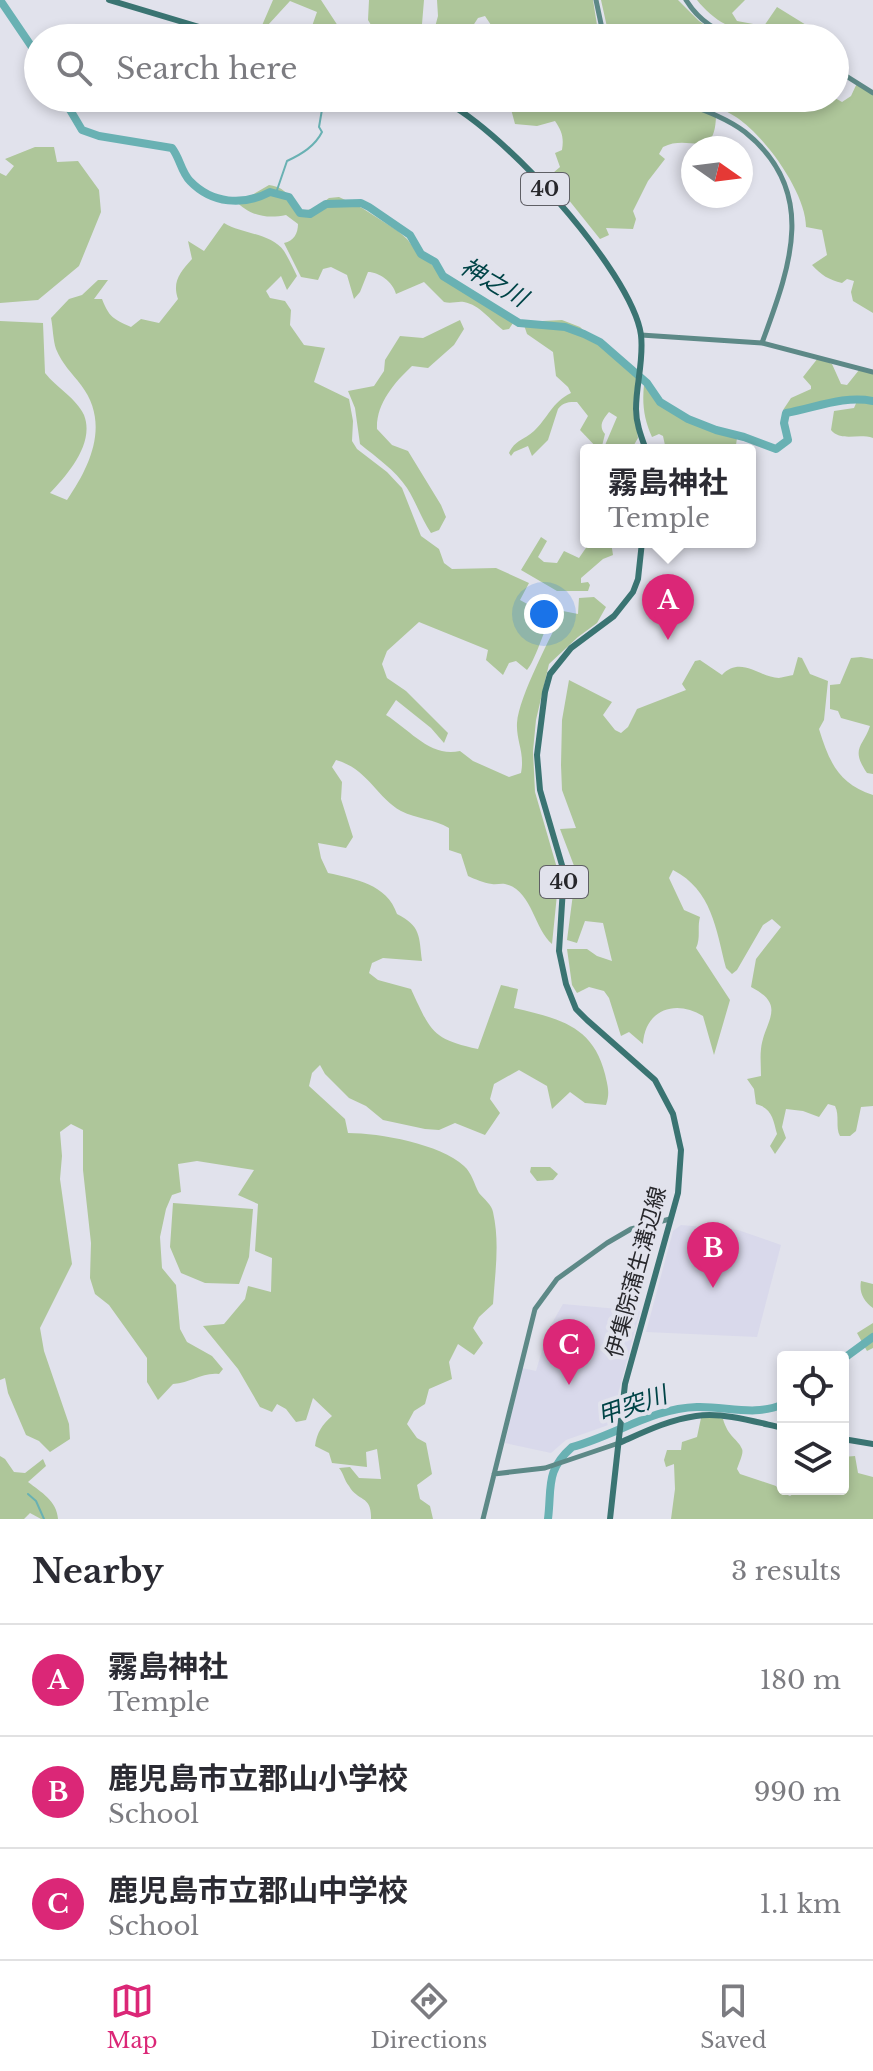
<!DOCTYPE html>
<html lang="en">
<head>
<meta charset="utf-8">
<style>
  :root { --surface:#fff; --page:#f2f2f3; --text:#2b2b33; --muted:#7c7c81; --line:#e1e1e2; --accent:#db2777 }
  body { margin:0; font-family:"Libre Baskerville","Noto Sans JP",serif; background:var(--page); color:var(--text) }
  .controls { position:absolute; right:24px; bottom:24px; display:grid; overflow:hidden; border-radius:8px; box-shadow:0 4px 12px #0003 }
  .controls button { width:72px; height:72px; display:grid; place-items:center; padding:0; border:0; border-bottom:2px solid var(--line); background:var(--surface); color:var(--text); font:40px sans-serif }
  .compass { position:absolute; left:681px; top:136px; width:72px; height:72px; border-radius:50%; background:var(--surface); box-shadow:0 4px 12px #0003; rotate:104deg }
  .you { position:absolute; left:544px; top:614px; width:28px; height:28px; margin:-20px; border:6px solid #fff; border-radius:50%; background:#1a73e8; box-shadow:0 0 0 12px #1a73e833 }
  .badge { display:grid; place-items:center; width:52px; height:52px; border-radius:50%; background:var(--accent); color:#fff; font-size:26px; font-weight:700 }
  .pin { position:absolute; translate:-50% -66px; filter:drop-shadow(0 2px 4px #0008) }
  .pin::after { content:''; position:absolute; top:42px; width:28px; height:24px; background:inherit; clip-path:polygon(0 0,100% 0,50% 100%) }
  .popup { position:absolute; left:580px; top:444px; width:176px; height:104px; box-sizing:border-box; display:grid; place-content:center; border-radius:8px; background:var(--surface); filter:drop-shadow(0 2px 6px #0005); font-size:26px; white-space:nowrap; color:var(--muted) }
  .popup b { font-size:30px; color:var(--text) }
  .popup::after { content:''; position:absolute; left:50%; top:100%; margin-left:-16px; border:16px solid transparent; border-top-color:var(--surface) }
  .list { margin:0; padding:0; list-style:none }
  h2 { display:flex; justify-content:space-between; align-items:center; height:104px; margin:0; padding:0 32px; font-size:34px }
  h2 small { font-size:26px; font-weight:400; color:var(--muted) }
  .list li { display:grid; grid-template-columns:52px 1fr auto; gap:24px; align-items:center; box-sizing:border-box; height:112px; padding:0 32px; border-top:2px solid var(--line) }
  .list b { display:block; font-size:30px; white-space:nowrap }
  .list p { margin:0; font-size:26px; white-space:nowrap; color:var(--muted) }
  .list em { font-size:26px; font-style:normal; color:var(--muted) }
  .icon { flex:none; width:44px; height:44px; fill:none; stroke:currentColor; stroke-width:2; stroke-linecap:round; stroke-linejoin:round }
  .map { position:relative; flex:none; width:873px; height:1519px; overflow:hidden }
  .search { position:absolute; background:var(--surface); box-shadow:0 4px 12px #0003; left:24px; right:24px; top:24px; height:88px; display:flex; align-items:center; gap:20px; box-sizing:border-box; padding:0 28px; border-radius:44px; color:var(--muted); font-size:30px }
  .sheet { height:440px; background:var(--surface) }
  nav { display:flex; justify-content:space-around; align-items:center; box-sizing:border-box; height:112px; border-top:2px solid var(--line); background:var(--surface); font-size:22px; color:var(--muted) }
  nav a { display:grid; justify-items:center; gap:4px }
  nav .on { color:var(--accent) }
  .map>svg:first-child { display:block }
</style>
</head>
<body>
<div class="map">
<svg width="873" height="1519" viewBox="0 0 873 1519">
  <rect width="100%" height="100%" fill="#e1e2ec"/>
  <path fill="#d9d9eb" d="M681 1225 738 1230 781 1245 757 1337 646 1332 673 1231Z
    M563 1304 640 1311 617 1398 614 1423 566 1440 551 1453 505 1443 522 1368 536 1371 548 1330Z"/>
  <path fill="#aec69a" d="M273 0H321L338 26 333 38H316L318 31 311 29 317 12 290 1 257 37Z
    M369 0H424L421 36 379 38 368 20Z
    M437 0H593L597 25 604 38H490L493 28 485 16 478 18 465 38H432L438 16Z
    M601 0H678L699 21 724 38H613L607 27Z
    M697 0H745L732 13 737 21 764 26 777 7 824 36C807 41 743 33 725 24 715 19 704 9 697 0Z
    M858 81 873 92V313L853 301 851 292 854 281 847 279 842 283C829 280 821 275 812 265L827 255 822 230 806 227C806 193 765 136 736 117 724 109 709 104 696 98H835L842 102 851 96Z
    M508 98H666L716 117C714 162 690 133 663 147L659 154 665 159 648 181 633 211 636 219 633 229 606 228 609 235 600 239 552 179 553 173 560 167 555 153 562 150C564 138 562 131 555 121L537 126 515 124Z
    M35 147H54L57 162 78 161 99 190 101 212 79 266 38 300 0 303V173L6 176 14 166 5 159Z
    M269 185C292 189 285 199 299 211L314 209 329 198 339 197 362 208 398 231 407 239 420 256 490 307 515 320 509 329 503 330C490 320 480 305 464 302 457 301 452 304 444 302L424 282 396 294C393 282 379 272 368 272L360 292 354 299 347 275 331 267 323 269 318 280 301 277 284 243C294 241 298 233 298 224L286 215C267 219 249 216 235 200L252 195Z
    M224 223C242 234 271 233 284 251 289 259 293 268 297 276L287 290 281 276 266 291 270 298 285 301 291 310 290 325 304 345 325 348 314 382 349 399 353 421 352 441 357 449 387 472 402 488 421 536 439 549 444 563 452 569 496 568 529 583 520 600 551 617C544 630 535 661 527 670L516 661 509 663 503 675 486 660 488 650 419 622 387 651 382 664 387 678 406 691 448 733 444 743 431 728 396 700 386 715C410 730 431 758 460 751L473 761 509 777 521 773C525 753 516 741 517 723 519 696 551 637 563 611L578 614 579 598 594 597 606 607 597 623 578 637 549 664 536 720 533 751 535 792 559 875 552 944C534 929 532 890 505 884 501 883 496 885 492 884 483 883 475 879 468 876L461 854 449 850V828C434 819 417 819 401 811 376 797 368 769 336 760L332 767 342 782 341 799 353 837 346 848 318 843 321 858 328 873C355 879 387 884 397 914 421 926 419 936 422 961L383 958 372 963 369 973 378 980 411 989C431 1032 432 1039 478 1049L501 985 518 989 514 1008C557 1018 593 1025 605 1074 608 1087 610 1093 606 1105L585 1103 570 1092 552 1109 547 1086 519 1070 494 1084 490 1099 500 1113 485 1135 455 1123 439 1130 425 1129 383 1120 366 1106 349 1098 325 1074 320 1065 312 1073 309 1086 345 1119 348 1133C380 1133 440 1144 464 1166 472 1173 474 1184 479 1193 484 1199 492 1205 493 1212 500 1243 495 1273 493 1304L479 1317 473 1328 483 1343 474 1355 458 1344 449 1362 452 1379 429 1389 425 1404 414 1411 407 1424 417 1438 426 1443 432 1474 417 1485 420 1499 430 1506 433 1519H371C372 1495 358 1502 349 1486 344 1480 344 1474 339 1468L350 1467 359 1478 381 1479 377 1449 366 1452 367 1467 332 1463 329 1453 315 1446C317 1432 322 1425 332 1416L313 1398 306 1420 296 1422 286 1409 277 1404 272 1412 260 1407 238 1369 203 1326 224 1324 245 1299 248 1286 271 1292 272 1258 255 1251 258 1204 238 1195 254 1170 197 1161 178 1164 181 1192 172 1195 166 1209 160 1237 162 1268 176 1285 180 1329 187 1342 212 1356 223 1369 219 1374C202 1372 191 1383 173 1384L158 1400 147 1382V1358L109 1305 95 1294 90 1278 91 1243 83 1170V1130L71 1124 60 1132 62 1156 60 1179 72 1264 40 1328 44 1351 69 1424 70 1439 50 1452 39 1441 26 1435 8 1393 5 1378 0 1380V321L43 323 45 373C56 387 77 399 84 415 95 443 68 474 50 493L67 500C91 465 110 423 81 385 72 373 62 364 56 349 53 340 53 328 51 318L69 299 82 295 98 280H108L94 299H102C109 317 113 319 131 327L141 319 159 323 178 299C172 282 180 272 192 259L188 241 204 251Z
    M460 320 464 329 454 345 428 368 412 366C394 383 376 404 377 429L392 445 408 451 441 505 446 517 439 530 431 533C421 518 416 502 407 488 395 470 376 457 360 444L355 408 348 391 374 386 384 371 385 360 400 336 423 338Z
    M562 320 580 327 636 378 633 408 638 438 631 450H603L617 417 609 412C603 419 598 426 605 434L601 450H599L580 430 588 416 577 402C569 402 563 402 558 409L548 440 532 456 528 446 514 452 511 456 509 453C515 440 524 440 534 431 548 418 552 402 571 393L568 387 556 376 553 352 527 334 523 322Z
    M818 358 832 364 841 384 847 385 859 370 873 372V438C858 433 841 442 831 430L834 411 854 408 857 401 783 410 791 398 811 389V386L803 377Z
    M644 385 659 404 685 421 737 438 736 445 723 450H666L663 436 659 434 652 437C644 419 642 404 644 385Z
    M541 537 547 541 538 557 544 562 557 563 564 551 579 558 590 542H611L613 555 603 559 581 578V583L588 582 590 585 588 591H557L521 570Z
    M798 657 802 658 810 674 828 681 824 720 819 729C829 761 838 784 873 795V1106L861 1107 856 1131 850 1136H840C835 1127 840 1116 835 1106L828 1104 819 1117 803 1111 786 1109 782 1127 786 1138 775 1154 770 1146 777 1134C773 1119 772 1108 756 1104L754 1089 747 1079 761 1076C761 1067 760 1057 761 1049 764 1021 788 1006 751 987L756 959 781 927 772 919 763 925 737 970 732 974 726 968C716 929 712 890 673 870L669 878 684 910 700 917C697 929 701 937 696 948L730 1000 714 1055 703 1016C676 999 645 1009 643 1044L629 1032 621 1036 609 998 604 991 589 987 577 993 572 985 567 949H587L597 956 612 961 603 923 585 921 577 943 567 940 576 871 560 829 576 828 562 790 561 765 562 720 569 680 612 702 603 715 615 730 621 733 628 727 637 709 686 690 682 684 695 661 700 660 722 675C741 655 760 678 779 678 780 678 792 675 793 675Z
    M861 657 873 659V774L867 773C850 748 863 747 870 726L841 718 838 711 830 709V685L840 684 851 658Z
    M531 1167H550L558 1174 553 1180 537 1181 530 1172Z
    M173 1203 253 1209 249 1257 239 1284 205 1283 181 1273 170 1247Z
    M861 1281 873 1284V1308C863 1301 859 1292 861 1281Z
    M873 1323V1348L867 1351 857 1333Z
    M715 1417 723 1419C728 1437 738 1439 742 1449 744 1453 739 1463 737 1469L740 1474 776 1486 779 1491 790 1496 800 1489H843V1457L855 1456 858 1473 873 1477V1519H671L675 1489 674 1464 666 1467 664 1460 667 1450H681L682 1442 697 1437 701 1418Z
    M0 1456 5 1459 14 1472 25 1473 43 1459 46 1466 28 1482C41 1492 57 1501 58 1519H41L30 1513 24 1519H0Z"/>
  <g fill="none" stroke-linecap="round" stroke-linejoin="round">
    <path stroke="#69b1b3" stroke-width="2" d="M327 38 328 36
      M276 193 287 161C302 154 315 146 322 132L319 127 324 98
      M28 1494 36 1501 44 1519"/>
    <path stroke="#69b1b3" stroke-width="8" d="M0 0 38 56
      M63 98 82 130 99 136 172 148C180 158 181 172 190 181 212 204 243 206 270 192L289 197 300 213 310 214 326 204 361 203 369 207 410 235 421 254 435 262 443 276 519 323 565 327 584 334 600 342 647 383 660 402 688 419 716 430 744 437 776 449 788 440 784 423 786 413C815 408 844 395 873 401
      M843 1359 873 1337
      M548 1519C552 1487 545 1471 572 1447 614 1436 653 1408 697 1407 726 1406 756 1417 783 1404"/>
    <path stroke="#5d8987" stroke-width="5" d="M596 0 604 38
      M686 0C699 21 717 33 741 38
      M835 69 873 93
      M672 98C697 108 724 116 745 132 820 192 789 269 762 343
      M641 335 762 343 873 372
      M494 1474 545 1468 619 1443
      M483 1519 535 1309 557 1279 607 1243 631 1229 670 1219"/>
    <path stroke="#3a7472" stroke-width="6" d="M109 0 236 38
      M437 98C496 121 632 271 641 335 644 360 636 384 636 409 636 423 641 436 646 450
      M843 1439 873 1444
      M619 1443C644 1432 668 1420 696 1416 724 1412 756 1422 783 1428
      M610 1519 625 1384 678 1193 681 1150 673 1114 655 1080 587 1020 576 1009 566 984 559 951 564 872 540 790 537 755 545 692 550 674 571 648 614 616 633 592 638 579 642 542"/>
  </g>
  <g text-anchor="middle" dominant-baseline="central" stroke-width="8" stroke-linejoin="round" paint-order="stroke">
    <g fill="#e1e2ec" stroke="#5f5f65" stroke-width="2">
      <rect x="521" y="173" width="48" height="32" rx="6"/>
      <rect x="540" y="866" width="48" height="32" rx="6"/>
    </g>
    <g font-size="20" font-weight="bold" fill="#27272b">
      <text x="545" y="189">40</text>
      <text x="564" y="882">40</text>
    </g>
    <g font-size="22" fill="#27272b" stroke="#e1e2ec">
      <text transform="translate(636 1272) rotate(-75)">伊集院蒲生溝辺線</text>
    </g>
    <g font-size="24" font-style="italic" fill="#004447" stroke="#e1e2ec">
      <text transform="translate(494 282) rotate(30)">神之川</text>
      <text transform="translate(632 1405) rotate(-19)">甲突川</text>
    </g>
  </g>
</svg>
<div class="controls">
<button><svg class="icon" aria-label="locate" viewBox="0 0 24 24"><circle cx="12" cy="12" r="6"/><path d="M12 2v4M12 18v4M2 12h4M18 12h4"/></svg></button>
<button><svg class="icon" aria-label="layers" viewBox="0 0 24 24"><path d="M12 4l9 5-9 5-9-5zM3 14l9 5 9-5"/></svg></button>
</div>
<svg class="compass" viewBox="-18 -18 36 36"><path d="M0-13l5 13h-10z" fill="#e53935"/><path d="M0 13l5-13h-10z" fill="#7c7c81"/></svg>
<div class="you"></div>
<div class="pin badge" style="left:668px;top:640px">A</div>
<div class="popup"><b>霧島神社</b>Temple</div>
<div class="pin badge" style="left:713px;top:1288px">B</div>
<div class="pin badge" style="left:569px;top:1385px">C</div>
<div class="search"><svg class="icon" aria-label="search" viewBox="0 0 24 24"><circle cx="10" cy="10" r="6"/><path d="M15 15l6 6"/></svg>Search here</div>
</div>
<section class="sheet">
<h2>Nearby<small>3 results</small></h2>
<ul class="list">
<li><span class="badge">A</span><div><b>霧島神社</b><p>Temple</p></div><em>180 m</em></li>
<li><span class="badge">B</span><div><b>鹿児島市立郡山小学校</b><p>School</p></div><em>990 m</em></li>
<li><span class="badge">C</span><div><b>鹿児島市立郡山中学校</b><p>School</p></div><em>1.1 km</em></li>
</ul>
</section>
<nav>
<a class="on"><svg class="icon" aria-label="map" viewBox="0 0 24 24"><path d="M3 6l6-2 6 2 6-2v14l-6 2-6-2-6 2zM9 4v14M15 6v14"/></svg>Map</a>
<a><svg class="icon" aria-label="directions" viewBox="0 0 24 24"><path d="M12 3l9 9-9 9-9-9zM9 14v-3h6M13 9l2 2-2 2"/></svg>Directions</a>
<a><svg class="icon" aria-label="saved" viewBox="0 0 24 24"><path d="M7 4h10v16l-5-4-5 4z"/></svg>Saved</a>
</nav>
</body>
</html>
